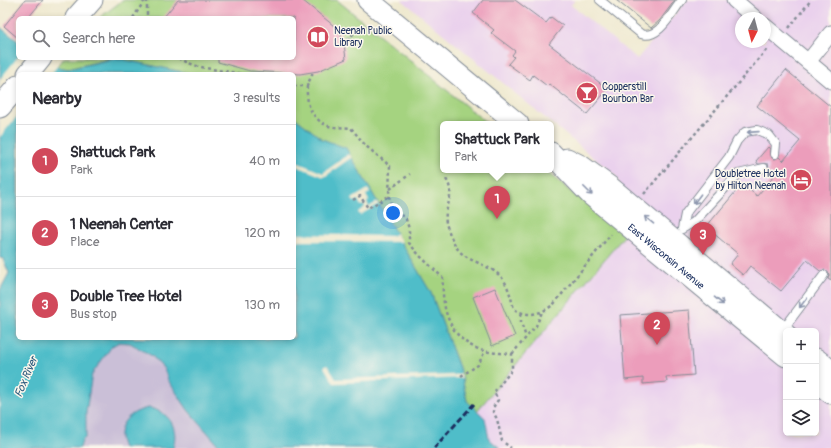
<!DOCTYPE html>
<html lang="en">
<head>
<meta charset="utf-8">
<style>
  :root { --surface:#fff; --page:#f2f2f3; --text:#2b2b33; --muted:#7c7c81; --line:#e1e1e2; --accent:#d1495b }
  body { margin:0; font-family:Pangolin,sans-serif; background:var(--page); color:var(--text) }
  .controls { position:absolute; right:12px; bottom:12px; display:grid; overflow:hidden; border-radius:6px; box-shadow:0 2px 6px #0003 }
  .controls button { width:36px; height:36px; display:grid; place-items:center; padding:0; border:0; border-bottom:1px solid var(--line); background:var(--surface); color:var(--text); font:20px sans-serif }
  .compass { position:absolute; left:735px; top:12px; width:36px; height:36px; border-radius:50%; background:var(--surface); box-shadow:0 2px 6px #0003; rotate:186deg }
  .you { position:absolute; left:393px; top:213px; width:14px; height:14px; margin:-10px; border:3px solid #fff; border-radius:50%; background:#1a73e8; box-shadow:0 0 0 6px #1a73e833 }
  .badge { display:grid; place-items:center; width:26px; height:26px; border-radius:50%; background:var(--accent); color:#fff; font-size:13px; font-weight:700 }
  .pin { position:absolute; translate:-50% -33px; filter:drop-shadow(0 1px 2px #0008) }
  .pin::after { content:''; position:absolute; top:21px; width:14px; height:12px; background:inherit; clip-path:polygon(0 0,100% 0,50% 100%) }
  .popup { position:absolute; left:440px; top:121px; width:114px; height:52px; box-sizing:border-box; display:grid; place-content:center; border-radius:6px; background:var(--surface); filter:drop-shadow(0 1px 3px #0005); font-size:13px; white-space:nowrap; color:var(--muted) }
  .popup b { font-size:15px; color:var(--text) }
  .popup::after { content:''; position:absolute; left:50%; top:100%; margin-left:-8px; border:8px solid transparent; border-top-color:var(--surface) }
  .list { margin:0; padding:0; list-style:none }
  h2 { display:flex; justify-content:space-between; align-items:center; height:52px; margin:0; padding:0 16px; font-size:17px }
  h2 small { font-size:13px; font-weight:400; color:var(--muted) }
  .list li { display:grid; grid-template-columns:26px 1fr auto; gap:12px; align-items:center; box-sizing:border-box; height:72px; padding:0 16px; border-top:1px solid var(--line) }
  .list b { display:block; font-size:15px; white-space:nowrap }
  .list p { margin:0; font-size:13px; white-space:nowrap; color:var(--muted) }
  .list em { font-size:13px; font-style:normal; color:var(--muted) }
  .icon { flex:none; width:22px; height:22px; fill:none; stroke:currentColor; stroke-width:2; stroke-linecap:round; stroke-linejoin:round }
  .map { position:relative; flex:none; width:831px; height:448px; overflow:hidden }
  .search { position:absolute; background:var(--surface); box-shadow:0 2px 6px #0003; left:16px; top:16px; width:280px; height:44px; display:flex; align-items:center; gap:10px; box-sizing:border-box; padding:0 14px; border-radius:6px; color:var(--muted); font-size:15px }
  .panel { position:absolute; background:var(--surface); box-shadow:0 2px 6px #0003; left:16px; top:72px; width:280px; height:268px; border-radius:6px }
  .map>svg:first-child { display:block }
</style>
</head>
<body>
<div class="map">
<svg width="831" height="448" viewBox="0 0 831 448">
  <rect width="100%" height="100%" fill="#fbf7ec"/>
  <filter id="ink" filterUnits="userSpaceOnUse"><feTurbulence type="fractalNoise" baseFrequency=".025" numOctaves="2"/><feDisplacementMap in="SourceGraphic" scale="8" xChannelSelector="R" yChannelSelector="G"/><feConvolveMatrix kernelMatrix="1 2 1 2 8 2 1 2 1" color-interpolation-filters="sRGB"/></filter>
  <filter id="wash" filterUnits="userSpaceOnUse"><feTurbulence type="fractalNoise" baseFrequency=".012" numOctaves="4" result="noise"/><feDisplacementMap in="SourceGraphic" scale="16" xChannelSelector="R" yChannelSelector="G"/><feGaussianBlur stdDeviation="0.9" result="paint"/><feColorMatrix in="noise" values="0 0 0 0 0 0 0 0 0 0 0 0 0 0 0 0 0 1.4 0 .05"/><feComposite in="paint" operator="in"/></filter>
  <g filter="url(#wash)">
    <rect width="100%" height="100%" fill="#eee8ce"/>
    <path fill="#ead1ed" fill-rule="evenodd" d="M402 0H575L571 5 637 59 687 0H831V448H500L489 439 485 418 477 411 628 231 621 188 616 176ZM741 18H765V42H741ZM786 331H816V433H786Z"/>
    <path fill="#cabfd7" d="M119 342 129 343 152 356 164 369 168 380 188 410 221 448H80L82 441 86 436V412L92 374 112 346Z"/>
    <path fill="#a5d380" stroke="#60816f" d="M123 0H337L488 124H443V170H544L575 195H581L625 235 477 411 467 401 461 373 431 293 346 149 322 139 294 117V74H192L116 58H294V18H99Z
      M64 58H112L68 69 57 67Z"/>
    <path fill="#50bdc9" stroke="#367694" d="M0 27 18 41V58L68 69 116 58 192 74H18V338H294V117L322 139 346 148 431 293 461 373 467 401 485 418 489 439 500 448H221L188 410 168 380 164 369 152 356 130 343 119 342 112 346 92 374 86 412V437L82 441 80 448H0V290L9 273 3 259 0 258Z
      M149 408C170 412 179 428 173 448H123C113 427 129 411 149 408Z"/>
    <path fill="#eee8ce" d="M18 57 49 58 58 65 51 74H18V115L0 137V79Z
      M349 154 352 157 324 177 294 165V161L323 173Z
      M368 189 370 193 366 195 369 201 367 202 369 207 377 202 379 204 360 215 358 212 365 207 364 205 361 206 358 200 354 202 352 199Z
      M396 233 402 242 294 241V234L392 236Z
      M327 365 336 379 455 375 461 373 462 378 334 383 324 367Z"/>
    <g id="blocks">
      <path fill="#ec9dbb" d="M25 0H43L28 18H18V38L4 26Z
        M178 0H302L339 30 344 44 346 59 318 71 300 74 250 71 218 62V58H294V18H163Z
        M483 0H515L546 23 551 17 563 26 549 44 608 89 587 114 549 84 547 86 533 75 530 80 508 64 514 57 512 55 515 51 491 33 494 30 473 13Z
        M616 0H675L660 20 651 28Z
        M786 70 831 107V281L828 279 829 275 828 271 824 270 820 271 807 260 781 291 750 266 743 275 730 264 738 254 706 227 742 184 757 196 774 176 768 172 769 167 768 164H758L756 161 768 147 770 149 772 158 775 159 779 157 783 161 800 141 757 106Z
        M495 288 515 336 492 346 473 297Z
        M689 310 694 375 666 377 667 382 643 384V378L625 380 620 315Z"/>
    </g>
  </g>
  <g filter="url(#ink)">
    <use href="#blocks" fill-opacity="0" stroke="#848c96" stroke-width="1"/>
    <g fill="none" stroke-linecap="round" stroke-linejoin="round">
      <g stroke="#848c96" stroke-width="10">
        <path id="service" d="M600 0 641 34C659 40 672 12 682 0
          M764 168 738 174 694 222 682 229 685 214 729 157 737 141 745 132 757 130 769 135 776 144 775 154
          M782 331 824 275"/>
      </g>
      <g stroke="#848c96" stroke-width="17">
        <path id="minor" d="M734 0 755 18
          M765 26 831 81
          M808 62 831 33"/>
      </g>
      <g stroke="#848c96" stroke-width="23">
        <g id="secondary">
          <path d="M368 0 518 124"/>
          <path d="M76 18 92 0"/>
          <path d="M28 74 41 58"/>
          <path d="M0 107 18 86"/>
          <path id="s1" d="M551 153 591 195 786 356"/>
          <path d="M567 159 581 166 611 188 786 335"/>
          <path d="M816 359 831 371"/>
          <path d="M816 381 831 393"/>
        </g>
      </g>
      <path stroke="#848c96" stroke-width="2.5" stroke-dasharray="3 3" stroke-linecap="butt" d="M147 0V18
        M133 18 145 0
        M789 28 811 0
        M344 45 357 29
        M179 58C198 70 219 69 241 74
        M294 86H307L313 72
        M307 86C306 102 310 117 326 125 332 128 344 127 351 128L366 146 390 166 389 196 392 208 406 219 409 229V243L420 256 443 278C441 310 450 341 484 351 492 353 503 353 512 354V370L494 392 498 400 494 406 493 412 497 419 502 441 511 448
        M446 179C457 197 443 206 446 223 448 231 453 242 457 248 461 254 468 258 474 261 504 274 506 278 514 309 528 318 540 314 553 305L611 234
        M390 189 410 174
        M644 194 768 48
        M353 200 360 196 368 208 389 196
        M521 314V323L526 337
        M512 354 536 326 542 312
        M461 376 478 365 485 351"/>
      <use href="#service" stroke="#fff" stroke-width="8"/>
      <use href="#minor" stroke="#fff" stroke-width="15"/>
      <use href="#secondary" stroke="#fff" stroke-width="21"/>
      <path stroke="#1b2f5e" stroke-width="3" stroke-dasharray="6 3" stroke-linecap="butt" d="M434 448 474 404"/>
    </g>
    <defs><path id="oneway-shaft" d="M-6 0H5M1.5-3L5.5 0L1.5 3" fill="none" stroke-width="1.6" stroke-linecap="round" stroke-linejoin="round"/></defs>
    <g stroke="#8d97ae">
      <use href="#oneway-shaft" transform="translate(753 132) rotate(176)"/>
      <use href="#oneway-shaft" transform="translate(588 191) rotate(45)"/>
      <use href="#oneway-shaft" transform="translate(697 199) rotate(127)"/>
      <use href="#oneway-shaft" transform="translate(649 220) rotate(-140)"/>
      <use href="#oneway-shaft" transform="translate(719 301) rotate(40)"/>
      <use href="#oneway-shaft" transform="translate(803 303) rotate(127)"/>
    </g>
  </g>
  <defs>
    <g id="library-disc" transform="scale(1.15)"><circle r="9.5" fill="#d1495b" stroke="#fbf7ec"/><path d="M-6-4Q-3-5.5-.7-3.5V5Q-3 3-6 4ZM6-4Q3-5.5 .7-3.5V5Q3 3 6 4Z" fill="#fff"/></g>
    <g id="bar-disc" transform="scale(1.15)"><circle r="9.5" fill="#d1495b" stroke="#fbf7ec"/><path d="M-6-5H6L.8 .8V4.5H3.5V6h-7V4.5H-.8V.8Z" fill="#fff"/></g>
    <g id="hotel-disc" transform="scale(1.15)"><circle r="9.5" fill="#d1495b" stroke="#fbf7ec"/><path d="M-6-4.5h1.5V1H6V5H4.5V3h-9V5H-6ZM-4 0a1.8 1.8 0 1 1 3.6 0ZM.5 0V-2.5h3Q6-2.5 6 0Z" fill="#fff"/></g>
  </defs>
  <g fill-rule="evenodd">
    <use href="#library-disc" x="318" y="37"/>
    <use href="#bar-disc" x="587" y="93"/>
    <use href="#hotel-disc" x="801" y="180"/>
  </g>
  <g text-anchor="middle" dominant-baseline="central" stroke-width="3" stroke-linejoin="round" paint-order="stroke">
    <g font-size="10" fill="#1b2f5e" stroke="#fbf7ec" text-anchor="start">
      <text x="334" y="31">Neenah Public<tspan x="334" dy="12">Library</tspan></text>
      <text x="602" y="87">Copperstill<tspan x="602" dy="12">Bourbon Bar</tspan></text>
      <text x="786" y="174" text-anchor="end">Doubletree Hotel<tspan x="786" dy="12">by Hilton Neenah</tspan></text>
    </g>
    <g font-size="10" fill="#1b2f5e" stroke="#fbf7ec">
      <text stroke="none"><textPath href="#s1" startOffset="155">East Wisconsin Avenue</textPath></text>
    </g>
    <g font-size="11" font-style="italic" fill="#2b5a7e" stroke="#fbf7ec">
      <text transform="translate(26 377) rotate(-67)">Fox River</text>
    </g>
  </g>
</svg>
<div class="controls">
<button>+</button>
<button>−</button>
<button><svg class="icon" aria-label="layers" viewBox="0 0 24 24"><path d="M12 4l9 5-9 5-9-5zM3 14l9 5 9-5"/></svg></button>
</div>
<svg class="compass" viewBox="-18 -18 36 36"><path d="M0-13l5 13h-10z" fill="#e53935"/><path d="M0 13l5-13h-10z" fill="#7c7c81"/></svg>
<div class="you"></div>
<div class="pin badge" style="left:497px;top:219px">1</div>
<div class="popup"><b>Shattuck Park</b>Park</div>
<div class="pin badge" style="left:657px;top:345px">2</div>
<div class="pin badge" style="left:703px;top:255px">3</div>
<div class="search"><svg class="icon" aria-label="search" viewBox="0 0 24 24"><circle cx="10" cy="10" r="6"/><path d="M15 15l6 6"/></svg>Search here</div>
<section class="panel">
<h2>Nearby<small>3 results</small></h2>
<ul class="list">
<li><span class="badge">1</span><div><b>Shattuck Park</b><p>Park</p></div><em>40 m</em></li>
<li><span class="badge">2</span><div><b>1 Neenah Center</b><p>Place</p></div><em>120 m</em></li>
<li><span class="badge">3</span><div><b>Double Tree Hotel</b><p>Bus stop</p></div><em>130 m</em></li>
</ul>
</section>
</div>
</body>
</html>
